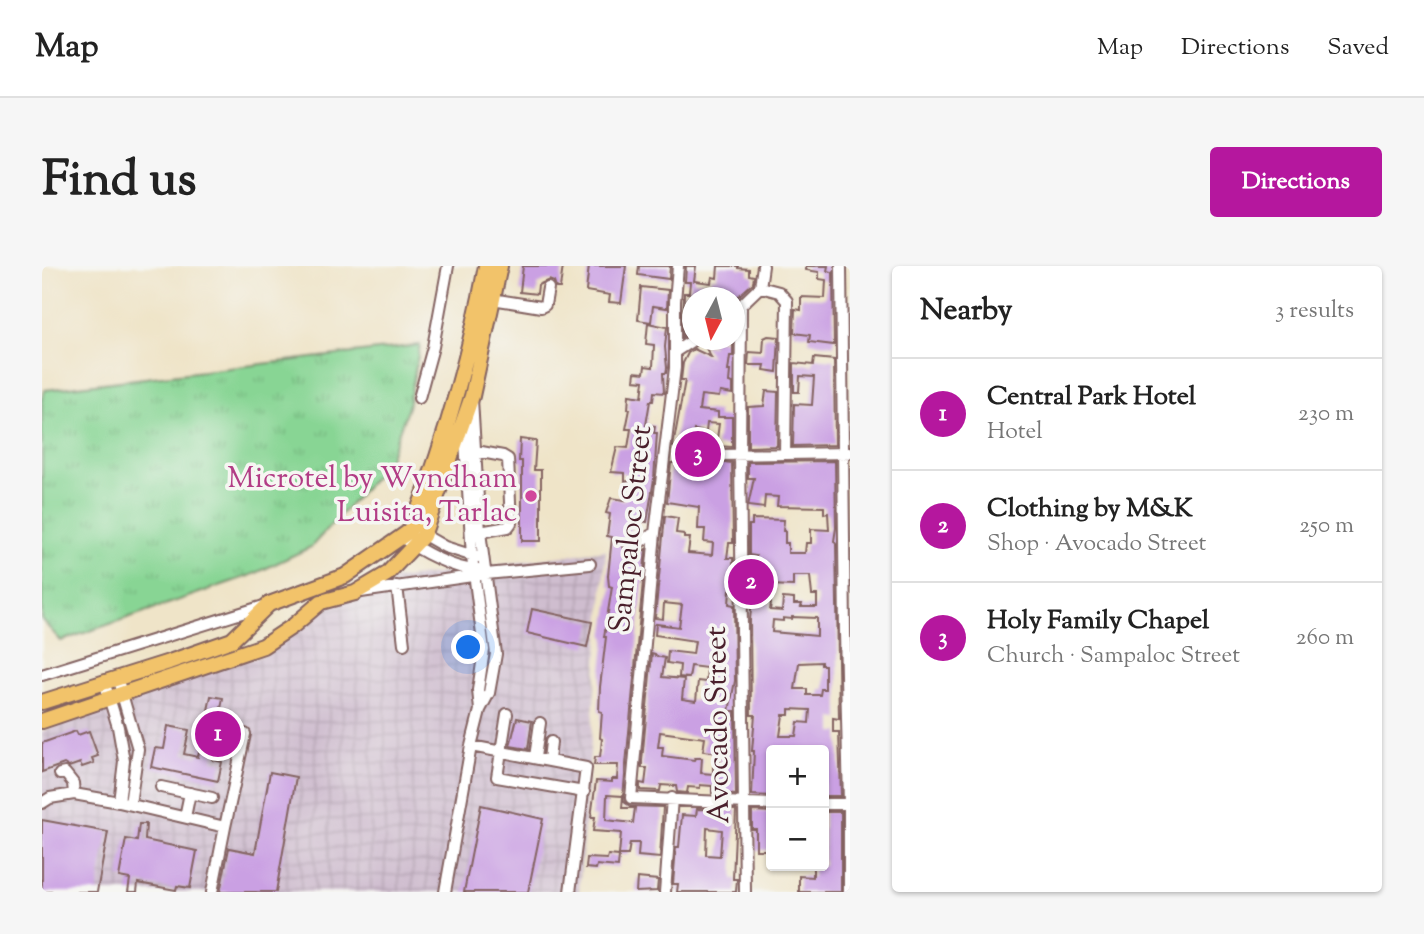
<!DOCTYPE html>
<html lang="en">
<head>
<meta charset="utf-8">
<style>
  :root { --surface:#fff; --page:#f6f6f6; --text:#222; --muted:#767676; --line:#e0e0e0; --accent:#b5179e }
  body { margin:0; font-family:"Sorts Mill Goudy",serif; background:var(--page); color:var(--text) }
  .controls { position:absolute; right:21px; bottom:21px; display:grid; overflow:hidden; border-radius:7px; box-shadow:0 2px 5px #0004 }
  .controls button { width:63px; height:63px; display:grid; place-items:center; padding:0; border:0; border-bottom:2px solid var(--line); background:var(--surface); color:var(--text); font:35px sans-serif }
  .compass { position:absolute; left:640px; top:21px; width:63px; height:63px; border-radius:50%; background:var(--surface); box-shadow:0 2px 5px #0004; rotate:187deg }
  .you { position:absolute; left:427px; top:382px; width:24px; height:24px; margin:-18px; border:5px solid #fff; border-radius:50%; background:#1a73e8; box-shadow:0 0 0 10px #1a73e833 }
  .badge { display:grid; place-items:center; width:46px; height:46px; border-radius:50%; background:var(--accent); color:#fff; font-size:23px; font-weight:700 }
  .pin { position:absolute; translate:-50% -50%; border:4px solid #fff; box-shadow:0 2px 7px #0006 }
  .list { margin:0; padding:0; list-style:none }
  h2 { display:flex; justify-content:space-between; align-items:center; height:91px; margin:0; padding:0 28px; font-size:30px }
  h2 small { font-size:23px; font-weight:400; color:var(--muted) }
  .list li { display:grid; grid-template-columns:46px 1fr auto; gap:21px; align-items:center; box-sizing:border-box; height:112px; padding:0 28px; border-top:2px solid var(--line) }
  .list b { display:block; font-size:26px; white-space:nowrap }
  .list p { margin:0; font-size:23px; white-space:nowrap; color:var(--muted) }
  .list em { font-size:23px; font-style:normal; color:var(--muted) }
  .map { position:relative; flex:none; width:808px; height:626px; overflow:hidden; border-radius:7px }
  header { display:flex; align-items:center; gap:42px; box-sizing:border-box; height:98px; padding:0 35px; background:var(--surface); border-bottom:2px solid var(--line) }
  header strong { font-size:33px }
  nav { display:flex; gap:38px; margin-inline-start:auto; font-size:24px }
  .intro { display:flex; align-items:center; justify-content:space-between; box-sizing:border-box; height:168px; padding:0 42px }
  h1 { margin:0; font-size:49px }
  .button { padding:18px 32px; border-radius:7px; background:var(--accent); color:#fff; font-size:24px; font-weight:700 }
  main { display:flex; gap:42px; padding:0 42px }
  aside { flex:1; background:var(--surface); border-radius:7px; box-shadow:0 2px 5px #0004 }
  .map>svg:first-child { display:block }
</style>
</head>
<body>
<header>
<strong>Map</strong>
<nav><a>Map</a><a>Directions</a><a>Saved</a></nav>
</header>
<div class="intro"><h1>Find us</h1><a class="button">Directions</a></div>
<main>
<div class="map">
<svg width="808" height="626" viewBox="0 0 808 626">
  <defs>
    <pattern id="industrial-grid" width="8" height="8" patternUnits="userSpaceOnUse" patternTransform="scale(1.75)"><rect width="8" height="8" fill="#cfbdcf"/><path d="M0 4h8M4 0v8" fill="none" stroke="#b3a2b2"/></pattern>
    <pattern id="park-tufts" width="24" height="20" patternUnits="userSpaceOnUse" patternTransform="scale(1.75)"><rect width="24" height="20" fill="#88d594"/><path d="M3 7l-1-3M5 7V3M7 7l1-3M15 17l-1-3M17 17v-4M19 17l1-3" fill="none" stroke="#77b680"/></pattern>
  </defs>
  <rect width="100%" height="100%" fill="#f6f6f2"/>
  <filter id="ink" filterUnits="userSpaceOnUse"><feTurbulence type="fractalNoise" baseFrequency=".0143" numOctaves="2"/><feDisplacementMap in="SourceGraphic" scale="14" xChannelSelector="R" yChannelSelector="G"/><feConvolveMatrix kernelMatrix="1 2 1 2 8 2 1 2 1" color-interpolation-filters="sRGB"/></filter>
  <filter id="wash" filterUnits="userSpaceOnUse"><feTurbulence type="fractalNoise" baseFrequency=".00686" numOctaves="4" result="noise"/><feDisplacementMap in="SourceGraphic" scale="28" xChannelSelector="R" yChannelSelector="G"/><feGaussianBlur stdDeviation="1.57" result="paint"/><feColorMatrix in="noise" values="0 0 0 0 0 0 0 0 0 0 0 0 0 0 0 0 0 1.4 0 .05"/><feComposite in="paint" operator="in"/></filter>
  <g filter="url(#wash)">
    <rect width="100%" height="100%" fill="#efe4c8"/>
    <path fill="url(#industrial-grid)" d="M564 284 537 626H0V465L141 412 225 388 283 337 323 328 349 314Z"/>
    <path fill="url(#park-tufts)" stroke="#697a60" stroke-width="2" d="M378 79 366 141 345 198 269 281 212 308 19 375 0 354V134L3 124Z"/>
    <g id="blocks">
      <path fill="#caa0e3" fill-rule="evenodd" d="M481 0H521L518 22H514L512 16 507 14 496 19 495 28 478 26Z
        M547 0H584L579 37 567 36 568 29 544 25Z
        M597 0H628L627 13 596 9Z
        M644 0H654L652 15 669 17 670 11 675 12 676 0H696V2L707 3V9L712 10 711 17 692 34V32H650V66L641 71 642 27H647L648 16H643Z
        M764 0H786L785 5 791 6 792 79 767 76 768 69 752 67 753 43 759 44V31L783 32 784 14 777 13V6L764 4Z
        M599 21 626 24 625 42 611 40 609 56 596 54Z
        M606 57 625 61 623 81 625 102 624 107H621L622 127 612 126 611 135H608L604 159 613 160 612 167H615L612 213 605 256 589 253 587 273 581 280 583 286 588 289 604 283 581 531 582 536 588 540 621 541 618 592 596 590 597 577H588L586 589H577L579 567 551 565 553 551H549L554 515 570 516V513H575L576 499H552L553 491H558L560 473 558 472 560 446 557 445 558 421 564 371H562L570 321 567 320 566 310 570 271 565 270 568 248 564 247 569 232 583 234V228L590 229 592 216 583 215V207L569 206 575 181 586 182 589 163H584L588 143H586L587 129 600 131 602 115 592 114 593 106 602 107 603 100 611 101 612 79 604 78ZM565 529 581 530 580 542H593L591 557 564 554Z
        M726 70 737 71 735 106 722 104 723 99H706L707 86 721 87 722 72Z
        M668 74H691V90H688L686 105H688L687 116 691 117V128L678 126 677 131 659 129 657 144 676 146V151H690V181L674 180 677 158 665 157 664 166 652 164 650 181H667V194L690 197 691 277H687L685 292H691L692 325 688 324 687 338 692 339 693 415 687 445H693L694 529 670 527V520L658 519V522L646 521 645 527 635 526 634 520 619 519 618 525 598 524V517L603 518 605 502H600V495L610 387 613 388V390L623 392 620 411 642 413 640 433 654 435 656 415 664 416 665 402 649 400 647 412 637 411 638 399 625 397 626 385 651 388 653 375 613 369 614 358 637 361 640 339 622 337 621 353 613 352 623 250 636 252 634 267 642 268V272H648L646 287 670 289 671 277 662 276 663 263H656L657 241 625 236 629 197H633L635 182 631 181 643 114H639L641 97 646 87 652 83 669 91 662 79 671 80ZM618 466 663 472 661 485 678 487 677 501H671V508L659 507 660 492H653L652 494 620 490 621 481H616Z
        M772 92 792 94 793 179 751 180 752 138 770 139 772 111 758 110 757 126H752V97L771 99Z
        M724 125 736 126 735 180 706 181V141L722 140Z
        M478 173 494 175 492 204H499V275H480V195H477Z
        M793 195 794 262 792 275 794 278 797 453 791 452V466H797L799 530H782V484H729V530L710 529 712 485H710L713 449H709L708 354 714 290 707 289V259H710V253L742 254 741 265H743V277H746V287H763L764 277H769V263L787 264 786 247 782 248V241L735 240 736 231 723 230 722 242 706 240 712 212H706V196ZM751 310H768L770 329H775V341H759L760 338H752V333L741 332 740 345 728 344 729 337 726 336 727 319 751 320ZM750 351 775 352V370L730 366 731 354 741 355V352L750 353ZM779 396V399H783V423H779L778 429H765V423H753L757 397ZM747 443 768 444 767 457 756 456 754 470H738L741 449H747Z
        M490 343 550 356 545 381 485 367Z
        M169 430 181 432 176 458 192 461 190 471 175 469 171 494 180 496 176 515 109 501 113 482 122 483 126 460 147 464 142 488 156 491Z
        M475 452 490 455 486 483 468 480Z
        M34 465 36 469 47 465 56 490 50 492 52 497 40 501 38 497 27 501 22 498 0 506V477Z
        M228 506 254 511 234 626H178L187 582 213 587Z
        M439 539 501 553 486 626H422Z
        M655 543 694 544 691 613H695L694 626H635L636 618H631L634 581H637L640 549 654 550ZM665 562 680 564 678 590 664 589Z
        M710 545 729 546V584H714V563H710Z
        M782 546H799V626H757V610L771 611V600H782Z
        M0 554 66 566 55 626H0Z
        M97 558H104L103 574 155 585 148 622 135 620 134 624 96 617 95 626H86L88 613 77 611 84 573 95 575Z
        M566 589 577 590 576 601 555 599 554 603 544 602 545 592 565 593Z
        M595 612 616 614 615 625 594 626Z"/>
    </g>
  </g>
  <g filter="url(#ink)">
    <use href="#blocks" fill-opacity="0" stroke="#846462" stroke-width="2"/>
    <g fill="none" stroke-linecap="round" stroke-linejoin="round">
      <g stroke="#846462" stroke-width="14">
        <path id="minor" d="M636 0 633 35V102L613 267 589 532 729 538
          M799 0 803 366 807 538V626
          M718 21 737 26 745 35 743 188
          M444 32 499 41 503 39 506 22
          M699 40 698 189 703 626
          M695 43 718 21 721 0
          M634 85 651 74
          M377 132 391 81 406 0
          M422 157 430 291 442 384 436 424 438 444
          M434 185 461 190 466 193 469 257 466 261 438 266
          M678 189 808 187
          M377 266 403 281 435 291
          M360 271C376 284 416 306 436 303
          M589 281 613 267
          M355 320 362 378
          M319 326 444 308 548 298
          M0 409 225 339
          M75 411 96 483 88 538
          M62 415 76 461 82 495 77 536
          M465 448 455 511 542 526
          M429 480 544 502 528 626
          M493 491 498 457
          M507 494 509 476
          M18 508 23 507 31 517 32 528
          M119 521 170 532
          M0 537 8 532 32 528 77 536 183 561 203 468
          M782 538H808
          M143 551 148 527
          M170 626 183 561
          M403 626 429 480 438 444 447 427 454 388 438 266 430 133
          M623 626 630 532"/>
      </g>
      <g stroke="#846462" stroke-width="18">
        <path id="major" d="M0 436 127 396 190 374 227 338 303 310 365 267 370 261C402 177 428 88 444 0
          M0 455 221 380 251 360 279 336 313 327 345 308 381 270 430 130 458 0"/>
      </g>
      <use href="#minor" stroke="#fff" stroke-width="10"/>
      <use href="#major" stroke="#f2c36a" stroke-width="14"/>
    </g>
  </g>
  <circle fill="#d1479c" stroke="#f6f6f2" stroke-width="2.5" cx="489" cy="230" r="7"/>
  <g text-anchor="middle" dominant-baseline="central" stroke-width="7" stroke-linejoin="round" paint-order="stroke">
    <g font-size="30" fill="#b23c85" stroke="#f6f6f2" text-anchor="end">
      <text x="475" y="213">Microtel by Wyndham<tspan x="475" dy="34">Luisita, Tarlac</tspan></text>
    </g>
    <g font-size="30" fill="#4a1f2b" stroke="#f6f6f2">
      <text transform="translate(590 263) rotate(-84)">Sampaloc Street</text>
      <text transform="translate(677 459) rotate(-91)">Avocado Street</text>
    </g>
  </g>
</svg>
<div class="controls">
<button>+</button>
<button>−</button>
</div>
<svg class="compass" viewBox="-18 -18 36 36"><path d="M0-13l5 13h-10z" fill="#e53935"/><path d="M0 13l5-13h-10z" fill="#767676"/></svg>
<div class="you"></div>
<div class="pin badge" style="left:176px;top:468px">1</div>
<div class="pin badge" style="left:709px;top:316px">2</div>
<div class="pin badge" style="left:656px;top:188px">3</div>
</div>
<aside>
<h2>Nearby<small>3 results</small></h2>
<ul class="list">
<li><span class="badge">1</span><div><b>Central Park Hotel</b><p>Hotel</p></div><em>230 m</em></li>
<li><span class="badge">2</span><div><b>Clothing by M&amp;K</b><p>Shop · Avocado Street</p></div><em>250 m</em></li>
<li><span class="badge">3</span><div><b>Holy Family Chapel</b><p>Church · Sampaloc Street</p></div><em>260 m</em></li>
</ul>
</aside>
</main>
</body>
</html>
